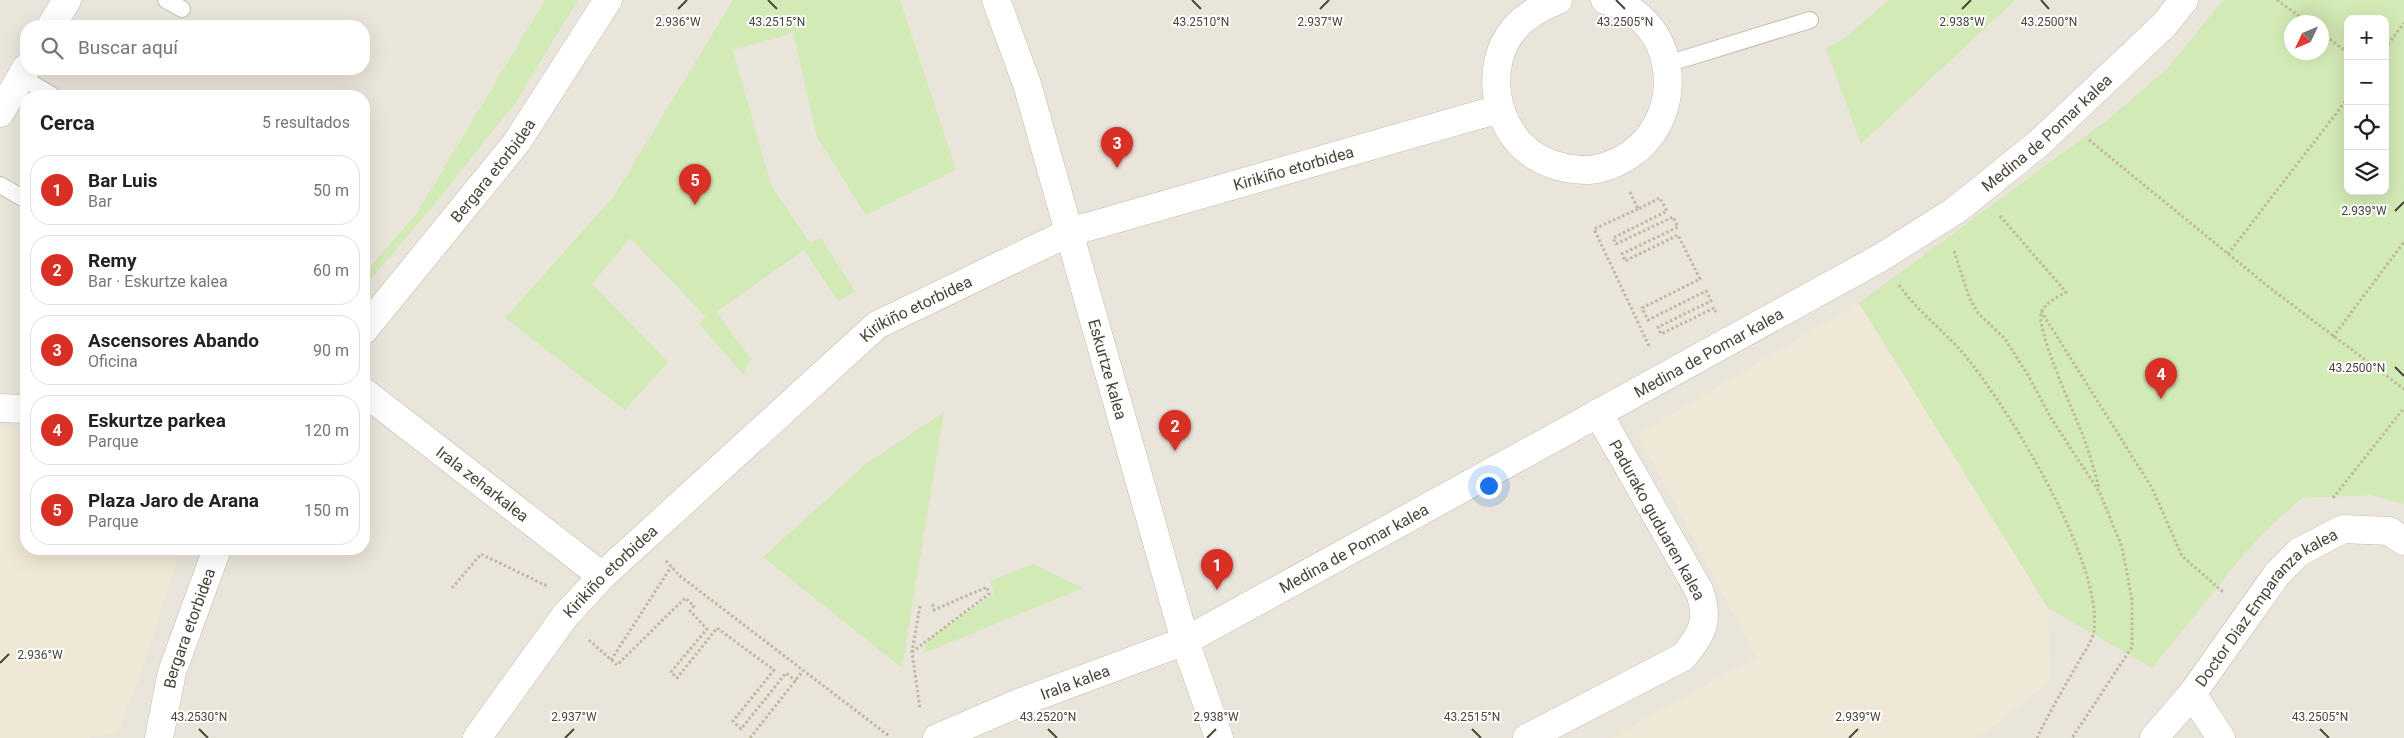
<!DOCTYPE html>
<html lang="es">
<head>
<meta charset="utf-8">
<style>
  :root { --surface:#fff; --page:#f6f6f6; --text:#222; --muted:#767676; --line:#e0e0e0; --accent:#d93025 }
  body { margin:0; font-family:Roboto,sans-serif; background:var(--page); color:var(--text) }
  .controls { position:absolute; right:15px; top:15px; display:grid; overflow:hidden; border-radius:10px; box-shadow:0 5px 20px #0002 }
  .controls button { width:45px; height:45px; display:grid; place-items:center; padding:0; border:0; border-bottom:1px solid var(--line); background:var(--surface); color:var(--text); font:25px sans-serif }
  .compass { position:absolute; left:2284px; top:15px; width:45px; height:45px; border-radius:50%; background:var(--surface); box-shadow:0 5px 20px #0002; rotate:226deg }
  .you { position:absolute; left:1488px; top:485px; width:18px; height:18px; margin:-12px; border:4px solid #fff; border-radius:50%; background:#1a73e8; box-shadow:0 0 0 8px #1a73e833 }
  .badge { display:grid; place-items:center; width:32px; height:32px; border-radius:50%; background:var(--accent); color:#fff; font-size:16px; font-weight:700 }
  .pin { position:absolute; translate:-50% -41px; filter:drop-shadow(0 1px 2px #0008) }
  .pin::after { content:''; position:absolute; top:26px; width:18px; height:15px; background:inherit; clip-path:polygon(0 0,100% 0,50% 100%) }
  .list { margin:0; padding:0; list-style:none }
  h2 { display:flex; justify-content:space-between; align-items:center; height:65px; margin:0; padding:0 20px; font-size:21px }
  h2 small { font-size:16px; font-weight:400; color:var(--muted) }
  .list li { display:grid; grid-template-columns:32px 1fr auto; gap:15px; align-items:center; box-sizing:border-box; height:70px; margin:0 10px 10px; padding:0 10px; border:1px solid var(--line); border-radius:20px }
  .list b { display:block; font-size:19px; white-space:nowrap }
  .list p { margin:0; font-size:16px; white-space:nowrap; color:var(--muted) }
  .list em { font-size:16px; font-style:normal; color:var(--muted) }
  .icon { flex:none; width:28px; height:28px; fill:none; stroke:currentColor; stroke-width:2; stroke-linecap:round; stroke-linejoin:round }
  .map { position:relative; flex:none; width:2404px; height:738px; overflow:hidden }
  .search { position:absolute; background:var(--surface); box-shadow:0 5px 20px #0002; left:20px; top:20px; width:350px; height:55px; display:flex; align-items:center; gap:12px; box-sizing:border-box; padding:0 18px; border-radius:20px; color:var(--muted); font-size:19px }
  .panel { position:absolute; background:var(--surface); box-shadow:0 5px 20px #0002; left:20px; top:90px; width:350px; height:465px; border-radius:20px }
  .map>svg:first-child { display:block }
</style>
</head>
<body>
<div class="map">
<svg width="2404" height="738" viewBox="0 0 2404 738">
  <rect width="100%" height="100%" fill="#f6f3ec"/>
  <path fill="#eae5da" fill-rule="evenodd" d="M0 0H2404V738H0ZM2348 19H2385V191H2348ZM2292 22H2322V52H2292ZM26 26H364V69H26ZM26 96H364V549H26Z"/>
  <path fill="#efe8d6" d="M1859 303 2048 608 2050 681 1989 730 1975 738H1611L1756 657 1638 434Z
    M0 427 26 429V549H181L138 682 118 731 87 738H0Z"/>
  <path fill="#d2eab5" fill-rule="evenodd" d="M545 0H578L515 103 434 205 364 287V274L417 213Z
    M733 0H900L956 170 866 215 817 137 793 33 733 50 771 185 810 243 821 237 855 292 838 301 804 250 716 312 751 359 743 374 699 324 706 317 630 238 592 284 668 362 625 410 505 318 614 196Z
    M1889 0H2015L1861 144 1826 48 1845 38Z
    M2223 0H2404V504L2370 495 2302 498 2273 524 2245 553 2152 668 2048 608 1859 303 2110 118 2167 69ZM2348 19H2385V191H2348ZM2292 22H2322V52H2292Z
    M944 412 902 668 763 557 867 463Z
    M1034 564 1083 588 922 654 930 638 994 594 990 581Z"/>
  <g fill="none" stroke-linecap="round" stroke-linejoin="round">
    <g stroke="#c2bbae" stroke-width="18">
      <path id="service" d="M166 0 182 9
        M1667 64 1810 20
        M21 77 53 96
        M0 185 26 200"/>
    </g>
    <g stroke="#c2bbae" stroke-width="29">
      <g id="minor">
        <path id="s1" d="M996 0 1027 84 1185 641 1219 738"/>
        <path d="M1558 0C1541 7 1526 15 1514 29 1483 66 1494 130 1535 156 1551 166 1571 170 1589 170 1603 169 1620 162 1631 154 1689 113 1677 16 1605 0"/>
        <path d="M51 26 67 0"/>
        <path d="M0 113 26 68"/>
        <path id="s2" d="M364 330 517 142 608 0"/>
        <path id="s3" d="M364 392 602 576"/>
        <path d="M0 408 26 409"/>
        <path d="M2192 694 2221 738"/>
        <path id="s4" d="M159 738 172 672 217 549"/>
        <path id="s5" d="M477 738 565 616 602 576 877 325 1070 232 1499 109"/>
        <path id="s6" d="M937 738 1016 704 1185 641 1880 258 1956 210 2038 144 2164 25 2184 0"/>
        <path d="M1527 738 1683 657C1703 633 1709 622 1700 592L1598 413"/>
        <path id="s7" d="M2154 738 2192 694 2277 574 2299 552 2343 529 2389 531 2404 541"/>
      </g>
    </g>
    <path stroke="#c4b79f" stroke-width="3" stroke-dasharray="2.5 2.5" stroke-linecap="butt" d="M2277 0 2307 22
      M2322 33 2348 53
      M2385 48 2404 23
      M2089 140 2270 288 2404 389
      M1630 192 1638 209 1660 198 1667 211 1613 238 1616 244 1673 217 1678 227 1622 254 1625 261 1678 235 1700 279 1642 308 1648 320 1706 291 1711 301 1658 327 1661 334 1714 308 1716 312
      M1638 209 1594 229 1650 348
      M2000 216 2066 292C2058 297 2046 302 2042 311 2033 327 2079 422 2086 444 2091 458 2095 473 2099 488
      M1954 251 1969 297 1978 313 2005 339 2028 375 2051 418 2100 493 2122 547 2132 600V647L2072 738
      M2228 254 2348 98
      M1899 285C1921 316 1949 334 1971 363 2013 416 2103 564 2094 631 2092 642 2082 655 2077 665 2063 689 2049 713 2037 738
      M2041 311 2152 488 2182 556 2223 592
      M2333 337 2404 242
      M2333 498 2404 408
      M666 561 680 576 889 736
      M452 588 481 554 547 586
      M920 606 912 652 920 709
      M589 640 617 665 685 598 694 606 690 611 707 629 671 672 677 678 717 628 774 670 733 721 741 729 786 673 796 681
      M912 652 989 594 987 587 934 610 932 602
      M611 660 671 567
      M750 738 803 671"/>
    <use href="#service" stroke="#fff" stroke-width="16"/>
    <use href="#minor" stroke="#fff" stroke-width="28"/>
  </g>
  <path fill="none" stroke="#4b4439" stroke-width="2" d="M768 0 777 9M1192 0 1201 9M1616 0 1625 9M2041 0 2049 9M678 9 687 0M1320 9 1329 0M1962 9 1971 0M2395 211 2404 202M2395 367 2404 376M0 663 9 654M199 729 208 738M1048 729 1057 738M1472 729 1481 738M2320 729 2329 738M565 738 574 729M1207 738 1216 729M1849 738 1858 729"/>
  <g text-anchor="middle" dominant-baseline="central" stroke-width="4" stroke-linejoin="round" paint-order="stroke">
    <g font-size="16" fill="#4b4439" stroke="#fff">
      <text stroke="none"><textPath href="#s6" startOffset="1269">Medina de Pomar kalea</textPath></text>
      <text stroke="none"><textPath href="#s5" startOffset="1024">Kirikiño etorbidea</textPath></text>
      <text stroke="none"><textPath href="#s2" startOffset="205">Bergara etorbidea</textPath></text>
      <text stroke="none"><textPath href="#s5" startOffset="619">Kirikiño etorbidea</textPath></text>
      <text stroke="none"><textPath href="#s6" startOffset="864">Medina de Pomar kalea</textPath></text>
      <text stroke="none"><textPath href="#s1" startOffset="386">Eskurtze kalea</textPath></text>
      <text stroke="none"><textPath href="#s3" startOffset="150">Irala zeharkalea</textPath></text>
      <text transform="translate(1657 520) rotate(61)">Padurako guduaren kalea</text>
      <text stroke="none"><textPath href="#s6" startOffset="459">Medina de Pomar kalea</textPath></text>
      <text stroke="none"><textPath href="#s5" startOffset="214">Kirikiño etorbidea</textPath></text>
      <text stroke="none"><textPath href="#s7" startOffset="174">Doctor Diaz Emparanza kalea</textPath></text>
      <text stroke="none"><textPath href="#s4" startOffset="114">Bergara etorbidea</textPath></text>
      <text stroke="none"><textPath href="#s6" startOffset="149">Irala kalea</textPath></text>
    </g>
  </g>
  <g font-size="12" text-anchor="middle" fill="#4b4439" stroke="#fff" stroke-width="4" stroke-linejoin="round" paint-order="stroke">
    <text x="678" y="26">2.936°W</text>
    <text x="1320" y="26">2.937°W</text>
    <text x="1962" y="26">2.938°W</text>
    <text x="1625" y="26">43.2505°N</text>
    <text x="777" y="26">43.2515°N</text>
    <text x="1201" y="26">43.2510°N</text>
    <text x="2049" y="26">43.2500°N</text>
    <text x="2364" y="215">2.939°W</text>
    <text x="2357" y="372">43.2500°N</text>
    <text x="40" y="659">2.936°W</text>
    <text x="199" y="721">43.2530°N</text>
    <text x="1048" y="721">43.2520°N</text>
    <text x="1472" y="721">43.2515°N</text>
    <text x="2320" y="721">43.2505°N</text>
    <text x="574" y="721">2.937°W</text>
    <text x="1216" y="721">2.938°W</text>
    <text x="1858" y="721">2.939°W</text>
  </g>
</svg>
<div class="controls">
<button>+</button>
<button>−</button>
<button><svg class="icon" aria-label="locate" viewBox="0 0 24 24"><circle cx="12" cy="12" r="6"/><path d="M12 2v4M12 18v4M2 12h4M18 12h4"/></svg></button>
<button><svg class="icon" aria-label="layers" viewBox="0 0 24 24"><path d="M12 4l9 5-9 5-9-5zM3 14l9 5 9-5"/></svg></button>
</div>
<svg class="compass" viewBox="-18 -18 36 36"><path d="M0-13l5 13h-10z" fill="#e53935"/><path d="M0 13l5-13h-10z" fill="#767676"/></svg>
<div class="you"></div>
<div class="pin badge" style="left:1217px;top:590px">1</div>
<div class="pin badge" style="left:1175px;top:451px">2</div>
<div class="pin badge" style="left:1117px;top:168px">3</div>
<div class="pin badge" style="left:2161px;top:399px">4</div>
<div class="pin badge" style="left:695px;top:205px">5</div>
<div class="search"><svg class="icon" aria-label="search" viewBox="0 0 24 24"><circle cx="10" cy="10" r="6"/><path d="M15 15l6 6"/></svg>Buscar aquí</div>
<section class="panel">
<h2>Cerca<small>5 resultados</small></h2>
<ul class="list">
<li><span class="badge">1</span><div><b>Bar Luis</b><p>Bar</p></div><em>50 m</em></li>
<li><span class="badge">2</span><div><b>Remy</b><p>Bar · Eskurtze kalea</p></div><em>60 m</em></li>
<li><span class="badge">3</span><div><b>Ascensores Abando</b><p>Oficina</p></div><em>90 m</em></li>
<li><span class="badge">4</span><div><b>Eskurtze parkea</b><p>Parque</p></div><em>120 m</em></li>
<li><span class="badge">5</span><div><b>Plaza Jaro de Arana</b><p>Parque</p></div><em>150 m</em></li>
</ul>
</section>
</div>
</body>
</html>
